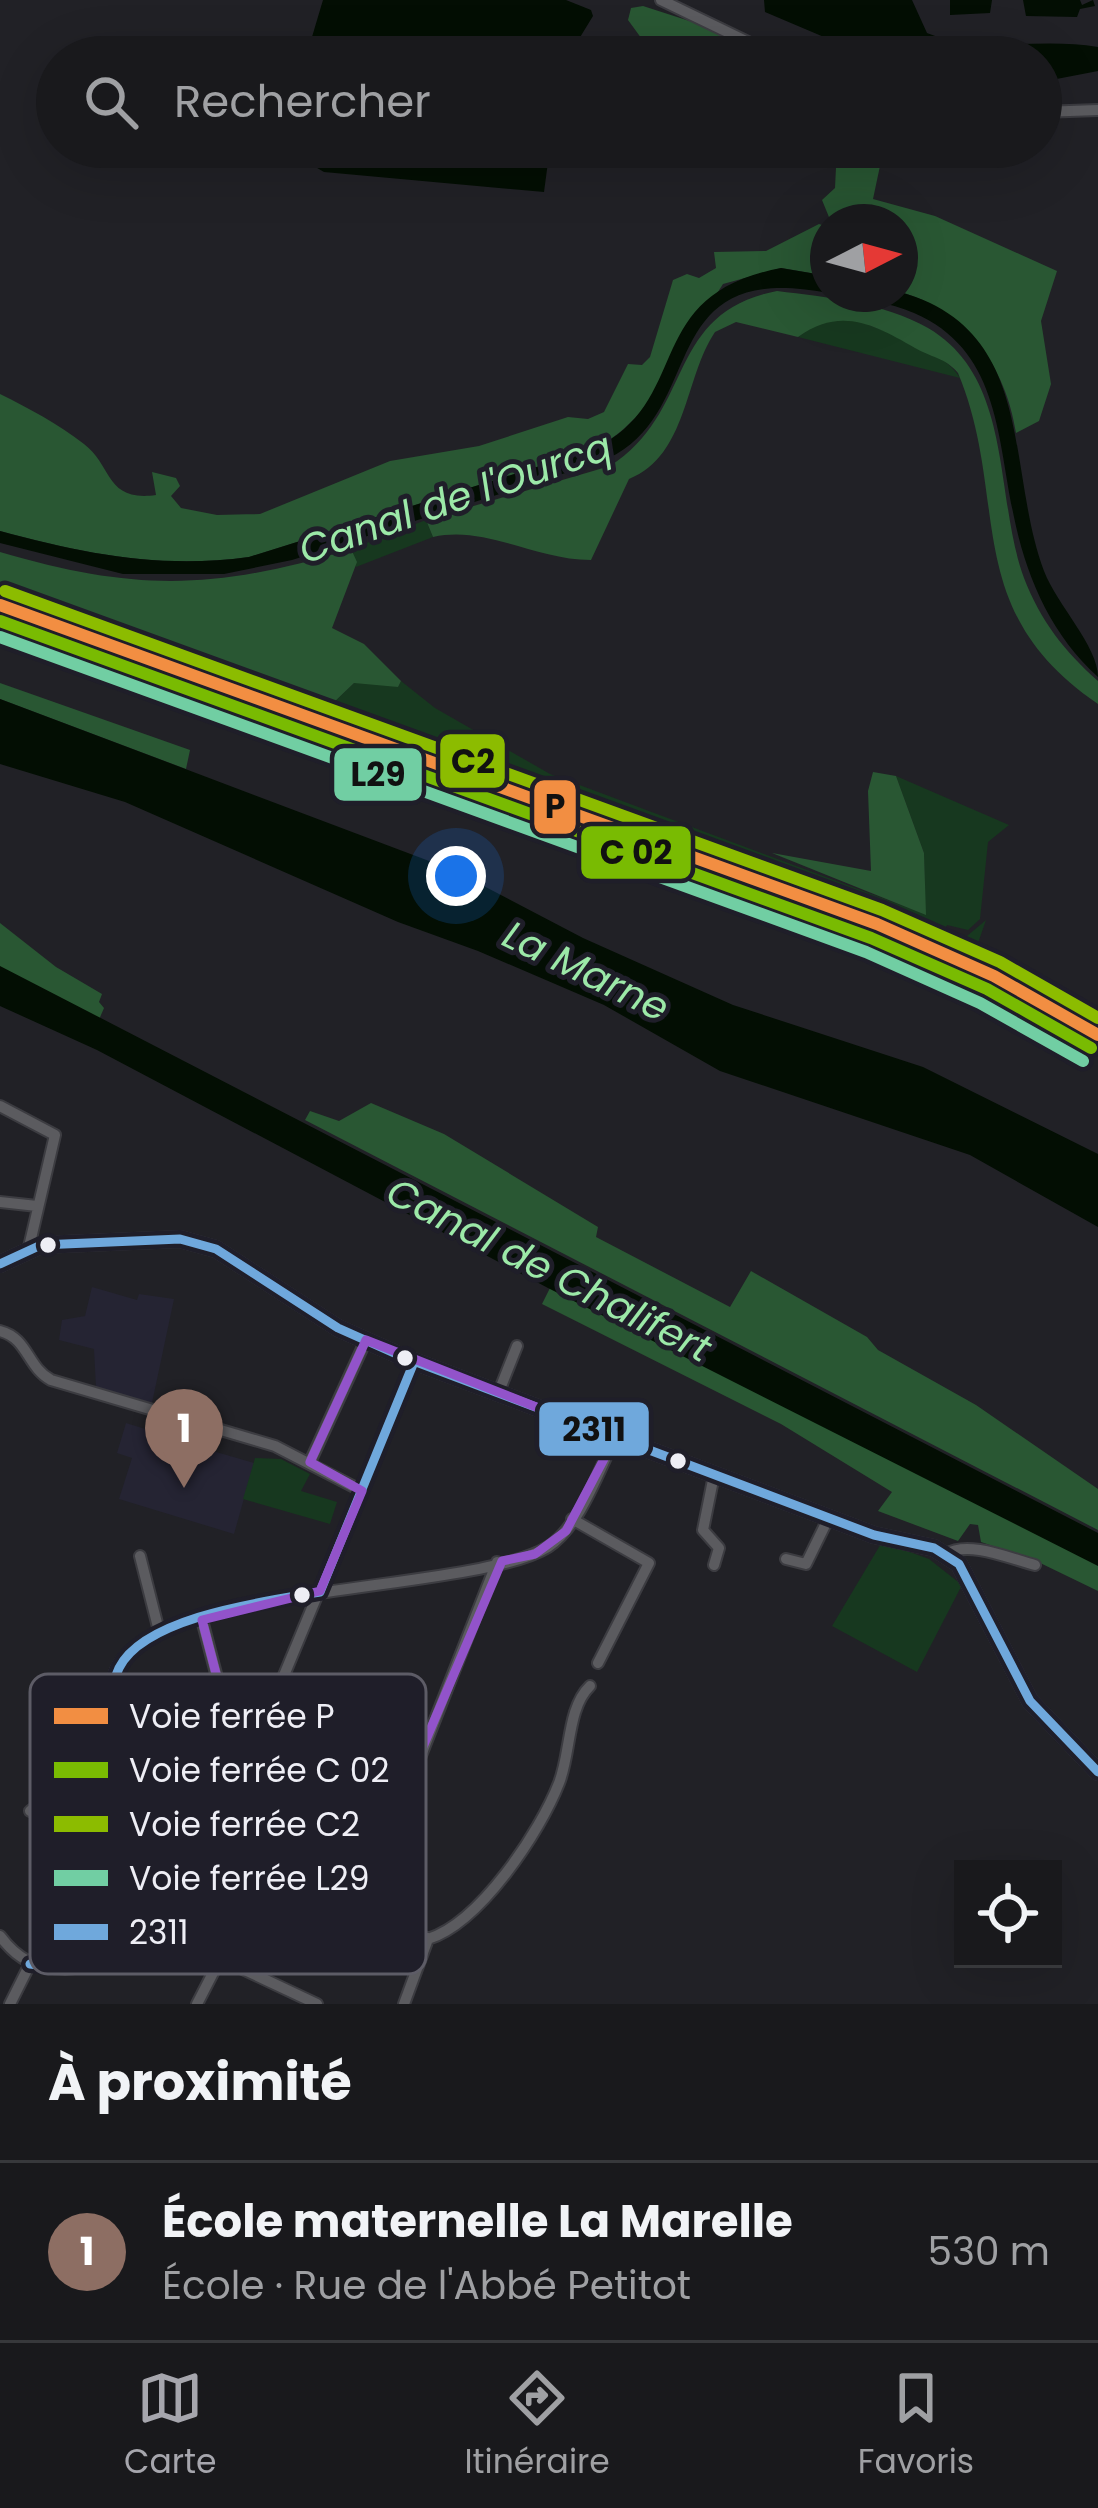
<!DOCTYPE html>
<html lang="fr">
<head>
<meta charset="utf-8">
<style>
  :root { --surface:#19191c; --page:#222225; --text:#f1f3f6; --muted:#9fa0a3; --line:#37383b; --accent:#a6a6ad }
  body { margin:0; font-family:Poppins,sans-serif; background:var(--page); color:var(--text) }
  .controls { position:absolute; right:36px; bottom:36px; display:grid; overflow:hidden; border-radius:0px; box-shadow:0 12px 48px #0002 }
  .controls button { width:108px; height:108px; display:grid; place-items:center; padding:0; border:0; border-bottom:3px solid var(--line); background:var(--surface); color:var(--text); font:60px sans-serif }
  .compass { position:absolute; left:810px; top:204px; width:108px; height:108px; border-radius:50%; background:var(--surface); box-shadow:0 12px 48px #0002; rotate:84deg }
  .you { position:absolute; left:456px; top:876px; width:42px; height:42px; margin:-30px; border:9px solid #fff; border-radius:50%; background:#1a73e8; box-shadow:0 0 0 18px #1a73e833 }
  .badge { display:grid; place-items:center; width:78px; height:78px; border-radius:50%; background:var(--accent); color:#fff; font-size:39px; font-weight:700 }
  .pin { position:absolute; translate:-50% -99px; filter:drop-shadow(0 3px 6px #0008) }
  .pin::after { content:''; position:absolute; top:63px; width:42px; height:36px; background:inherit; clip-path:polygon(0 0,100% 0,50% 100%) }
  .list { margin:0; padding:0; list-style:none }
  h2 { display:flex; justify-content:space-between; align-items:center; height:156px; margin:0; padding:0 48px; font-size:51px }
  h2 small { font-size:39px; font-weight:400; color:var(--muted) }
  .list li { display:grid; grid-template-columns:78px 1fr auto; gap:36px; align-items:center; box-sizing:border-box; height:180px; padding:0 48px; border-top:3px solid var(--line) }
  .list b { display:block; font-size:45px; white-space:nowrap }
  .list p { margin:0; font-size:39px; white-space:nowrap; color:var(--muted) }
  .list em { font-size:39px; font-style:normal; color:var(--muted) }
  .icon { flex:none; width:66px; height:66px; fill:none; stroke:currentColor; stroke-width:2; stroke-linecap:round; stroke-linejoin:round }
  .map { position:relative; flex:none; width:1098px; height:2004px; overflow:hidden }
  .search { position:absolute; background:var(--surface); box-shadow:0 12px 48px #0002; left:36px; right:36px; top:36px; height:132px; display:flex; align-items:center; gap:30px; box-sizing:border-box; padding:0 42px; border-radius:66px; color:var(--muted); font-size:45px }
  .sheet { height:336px; background:var(--surface) }
  nav { display:flex; justify-content:space-around; align-items:center; box-sizing:border-box; height:168px; border-top:3px solid var(--line); background:var(--surface); font-size:33px; color:var(--muted) }
  nav a { display:grid; justify-items:center; gap:6px }
  nav .on { color:var(--accent) }
  .map>svg:first-child { display:block }
</style>
</head>
<body>
<div class="map">
<svg width="1098" height="2004" viewBox="0 0 1098 2004">
  <rect width="100%" height="100%" fill="#212126"/>
  <path fill="#252433" d="M0 587 930 927 1023 972 1098 1020V1052L953 969 869 934 0 619Z
    M92 1287 137 1300 139 1294 174 1299 152 1403 96 1387 94 1349 59 1340 62 1320 85 1316Z
    M126 1423 152 1431 154 1427 175 1428 184 1435 182 1442 254 1463 234 1534 119 1499 132 1458 117 1453Z"/>
  <path fill="#17381f" d="M851 318C882 331 944 349 960 378L798 337 818 323Z
    M426 520 433 537 356 567 351 549Z
    M371 681 398 687 401 681 435 708 550 774 925 914 924 853 896 776 1009 825 988 842 980 919 968 930 947 925 945 929 967 936 986 920 978 943 1098 1010V1020L1023 972 930 927 330 706 354 683Z
    M255 1458 281 1459 310 1474 301 1491 337 1502 330 1524 243 1499Z
    M882 1542 929 1559 962 1585 917 1672 832 1626Z"/>
  <path fill="#295733" d="M643 6 708 27 769 57H643L647 46 628 20 631 8Z
    M837 147H884L873 199 935 216 1057 271 1041 321 1051 384 1039 421 1016 433C1006 367 966 310 900 292V222H831L822 200 835 188Z
    M819 224 828 227V276L781 268 723 284C687 339 654 420 594 449L249 557C161 569 85 554 0 531V394C30 409 57 423 84 444 113 466 105 502 156 495L152 472 176 478 180 486 171 496 181 508 217 515 260 514 390 461 479 446 568 417 588 419 604 412 628 364 642 365 650 357 673 280 687 274 699 278 716 268 714 252 766 251Z
    M777 291C827 297 884 303 928 328 1014 378 994 497 1024 578 1040 620 1065 652 1098 681V704C958 609 1011 500 958 373 946 358 930 357 915 348 875 325 841 306 798 337L736 322 715 332C684 378 688 455 629 479L591 560C534 560 486 525 433 537L426 520 610 466C696 411 664 313 777 291Z
    M351 549 357 562 332 628 364 644 401 681 398 687 354 683 330 706 0 587V552C136 592 216 590 351 549Z
    M0 683 190 750 186 769 0 699Z
    M873 772 896 776 924 853 926 915 772 853 871 871 868 791Z
    M0 923 56 967 102 994 99 1002 104 1008 98 1022 0 968Z
    M371 1103 444 1134 598 1227 596 1237 730 1307 751 1271 867 1337 878 1350 976 1405 1098 1489V1530L305 1120 310 1111 339 1121Z
    M551 1286 1098 1562V1591L1034 1560 981 1542 978 1525 970 1524 958 1541 878 1511 892 1492 781 1424 542 1304Z"/>
  <path fill="#030e03" d="M323 0H566L591 10 593 16 568 57H306Z
    M764 0H912L927 33C979 54 1042 37 1098 47V71L1041 82V57H871L765 12Z
    M950 0H992L990 13 950 15Z
    M1023 0H1080L1082 5 1093 0 1095 6 1080 9 1077 17 1026 16Z
    M297 147H550L544 192 324 172 307 162Z
    M781 268 828 276V293C647 258 713 418 600 462L292 560 224 574H123L0 543V531C85 554 161 569 249 557L594 449C695 400 639 295 781 268Z
    M900 292C1037 330 1005 467 1044 571 1057 605 1098 646 1098 677 1051 635 1026 576 1014 517 997 438 1000 350 914 313 889 302 859 299 833 294Z
    M0 699 453 870 583 938 733 1005 923 1067 1098 1154V1227L970 1155 720 1071 604 1005 478 951 398 922 125 802 0 764Z
    M0 966 1098 1533V1566L548 1288 97 1050 0 1006Z"/>
  <g fill="none" stroke-linecap="round" stroke-linejoin="round">
    <g stroke="#3c3c41" stroke-width="14">
      <path id="street" d="M661 0 779 57
        M1041 112 1098 110
        M0 1106 55 1135 29 1247
        M0 1202 37 1206
        M0 1331C28 1338 27 1367 51 1380L275 1446 362 1491
        M498 1394 517 1346
        M310 1462 366 1340
        M714 1475 703 1530 719 1548 714 1565
        M572 1519 649 1563 598 1663
        M946 1554C969 1540 1011 1559 1035 1565
        M140 1556 159 1631
        M786 1559 806 1564 829 1517
        M202 1620 236 1750 246 1753
        M274 1701 418 1761
        M246 1753 253 1750 414 1362
        M246 1753 237 1793 266 1870
        M30 1811 42 1802 132 1779
        M266 1870 357 1902 428 1939 404 2004
        M357 1902 385 1847 497 1562
        M0 1936C17 1959 36 1969 65 1969 104 1968 138 1939 143 1899 147 1873 136 1851 143 1824 137 1783 106 1719 113 1680 130 1583 473 1594 548 1547 580 1526 598 1472 615 1438
        M428 1939C480 1923 540 1832 559 1783 571 1753 567 1708 590 1686
        M217 1957 317 2004
        M10 2004 30 1964
        M197 2004 266 1870"/>
    </g>
    <g stroke="#3c3c41" stroke-width="18">
      <path id="secondary" d="M0 1264 41 1245 180 1239 216 1249 338 1328 403 1357 874 1535 934 1548 959 1564 1030 1701 1098 1772"/>
    </g>
    <use href="#street" stroke="#5b5b5f" stroke-width="10"/>
    <use href="#secondary" stroke="#5b5b5f" stroke-width="15"/>
    <g stroke="#616164" stroke-width="8">
      <path id="rail" d="M0 593 883 914 1001 965 1098 1021
        M0 613 880 933 991 983 1098 1044"/>
    </g>
    <use href="#rail" stroke="#1f1e29" stroke-width="3" stroke-dasharray="9" stroke-linecap="butt"/>
    <g stroke="#1f1e29" stroke-width="18">
      <path id="bus-1" d="M0 1264 41 1245 180 1239 216 1249 338 1328 403 1357 874 1535 934 1548 959 1564 1030 1701 1098 1772
        M320 1592 414 1362
        M30 1964C114 1976 149 1937 141 1856 140 1840 144 1825 140 1810 131 1769 99 1709 119 1668 145 1616 268 1601 320 1592"/>
    </g>
    <use href="#bus-1" stroke="#6fa8dc" stroke-width="9"/>
    <g stroke="#1f1e29" stroke-width="21">
      <path id="rail-1" d="M0 605 877 924 994 976 1098 1035"/>
    </g>
    <g stroke="#1f1e29" stroke-width="21">
      <path id="rail-2" d="M0 621 871 938 987 989 1091 1048"/>
    </g>
    <g stroke="#1f1e29" stroke-width="21">
      <path id="rail-3" d="M5 591 882 910 1000 962 1098 1018"/>
    </g>
    <g stroke="#1f1e29" stroke-width="21">
      <path id="rail-4" d="M0 637 866 952 980 1003 1083 1061"/>
    </g>
    <use href="#rail-1" stroke="#f28e42" stroke-width="12"/>
    <use href="#rail-2" stroke="#79bb02" stroke-width="12"/>
    <use href="#rail-3" stroke="#8cbc00" stroke-width="12"/>
    <use href="#rail-4" stroke="#71cea3" stroke-width="12"/>
  </g>
  <path fill="none" stroke="#9253ca" stroke-width="9" stroke-linejoin="round" d="M366 1340 615 1438 566 1531 535 1554 502 1561 357 1902 266 1870 237 1793 246 1753 236 1750 202 1620 320 1591 362 1491 310 1462Z"/>
  <g fill="#eeeef5" stroke="#1f1e29" stroke-width="4.5">
    <circle cx="48" cy="1245" r="10"/>
    <circle cx="405" cy="1358" r="10"/>
    <circle cx="678" cy="1461" r="10"/>
    <circle cx="302" cy="1595" r="10"/>
  </g>
  <g text-anchor="middle" dominant-baseline="central" stroke-width="10" stroke-linejoin="round" paint-order="stroke">
    <g font-size="39" font-style="italic" fill="#9ce9a8" stroke="#1f1e29">
      <text transform="translate(455 498) rotate(-19)">Canal de l'Ourcq</text>
      <text transform="translate(586 971) rotate(26)">La Marne</text>
      <text transform="translate(549 1270) rotate(27)">Canal de Chalifert</text>
    </g>
  </g>
  <rect x="30" y="1674" width="396" height="300" rx="18" fill="#1f1e29" stroke="#5d5c66" stroke-width="3"/>
  <rect x="54" y="1708" width="54" height="16" fill="#f28e42"/>
  <rect x="54" y="1762" width="54" height="16" fill="#79bb02"/>
  <rect x="54" y="1816" width="54" height="16" fill="#8cbc00"/>
  <rect x="54" y="1870" width="54" height="16" fill="#71cea3"/>
  <rect x="54" y="1924" width="54" height="16" fill="#6fa8dc"/>
  <g font-size="33" fill="#eeeef5">
    <text x="129" y="1728">Voie ferrée P</text>
    <text x="129" y="1782">Voie ferrée C 02</text>
    <text x="129" y="1836">Voie ferrée C2</text>
    <text x="129" y="1890">Voie ferrée L29</text>
    <text x="129" y="1944">2311</text>
  </g>
  <g stroke="#1f1e29" stroke-width="4.5">
    <rect x="438" y="732" width="69" height="58" rx="12" fill="#8cbc00"/>
    <rect x="332" y="746" width="92" height="57" rx="12" fill="#71cea3"/>
    <rect x="532" y="778" width="46" height="58" rx="12" fill="#f28e42"/>
    <rect x="579" y="824" width="114" height="57" rx="12" fill="#79bb02"/>
    <rect x="537" y="1400" width="114" height="58" rx="12" fill="#6fa8dc"/>
  </g>
  <g font-size="33" text-anchor="middle" font-weight="bold" fill="#111">
    <text x="473" y="773">C2</text>
    <text x="378" y="786">L29</text>
    <text x="555" y="818">P</text>
    <text x="636" y="864">C 02</text>
    <text x="594" y="1441">2311</text>
  </g>
</svg>
<div class="controls">
<button><svg class="icon" aria-label="locate" viewBox="0 0 24 24"><circle cx="12" cy="12" r="6"/><path d="M12 2v4M12 18v4M2 12h4M18 12h4"/></svg></button>
</div>
<svg class="compass" viewBox="-18 -18 36 36"><path d="M0-13l5 13h-10z" fill="#e53935"/><path d="M0 13l5-13h-10z" fill="#9fa0a3"/></svg>
<div class="you"></div>
<div class="pin badge" style="left:184px;top:1488px;background:#8d6e63">1</div>
<div class="search"><svg class="icon" aria-label="search" viewBox="0 0 24 24"><circle cx="10" cy="10" r="6"/><path d="M15 15l6 6"/></svg>Rechercher</div>
</div>
<section class="sheet">
<h2>À proximité<small></small></h2>
<ul class="list">
<li><span class="badge" style="background:#8d6e63">1</span><div><b>École maternelle La Marelle</b><p>École · Rue de l'Abbé Petitot</p></div><em>530 m</em></li>
</ul>
</section>
<nav>
<a class="on"><svg class="icon" aria-label="map" viewBox="0 0 24 24"><path d="M3 6l6-2 6 2 6-2v14l-6 2-6-2-6 2zM9 4v14M15 6v14"/></svg>Carte</a>
<a><svg class="icon" aria-label="directions" viewBox="0 0 24 24"><path d="M12 3l9 9-9 9-9-9zM9 14v-3h6M13 9l2 2-2 2"/></svg>Itinéraire</a>
<a><svg class="icon" aria-label="saved" viewBox="0 0 24 24"><path d="M7 4h10v16l-5-4-5 4z"/></svg>Favoris</a>
</nav>
</body>
</html>
